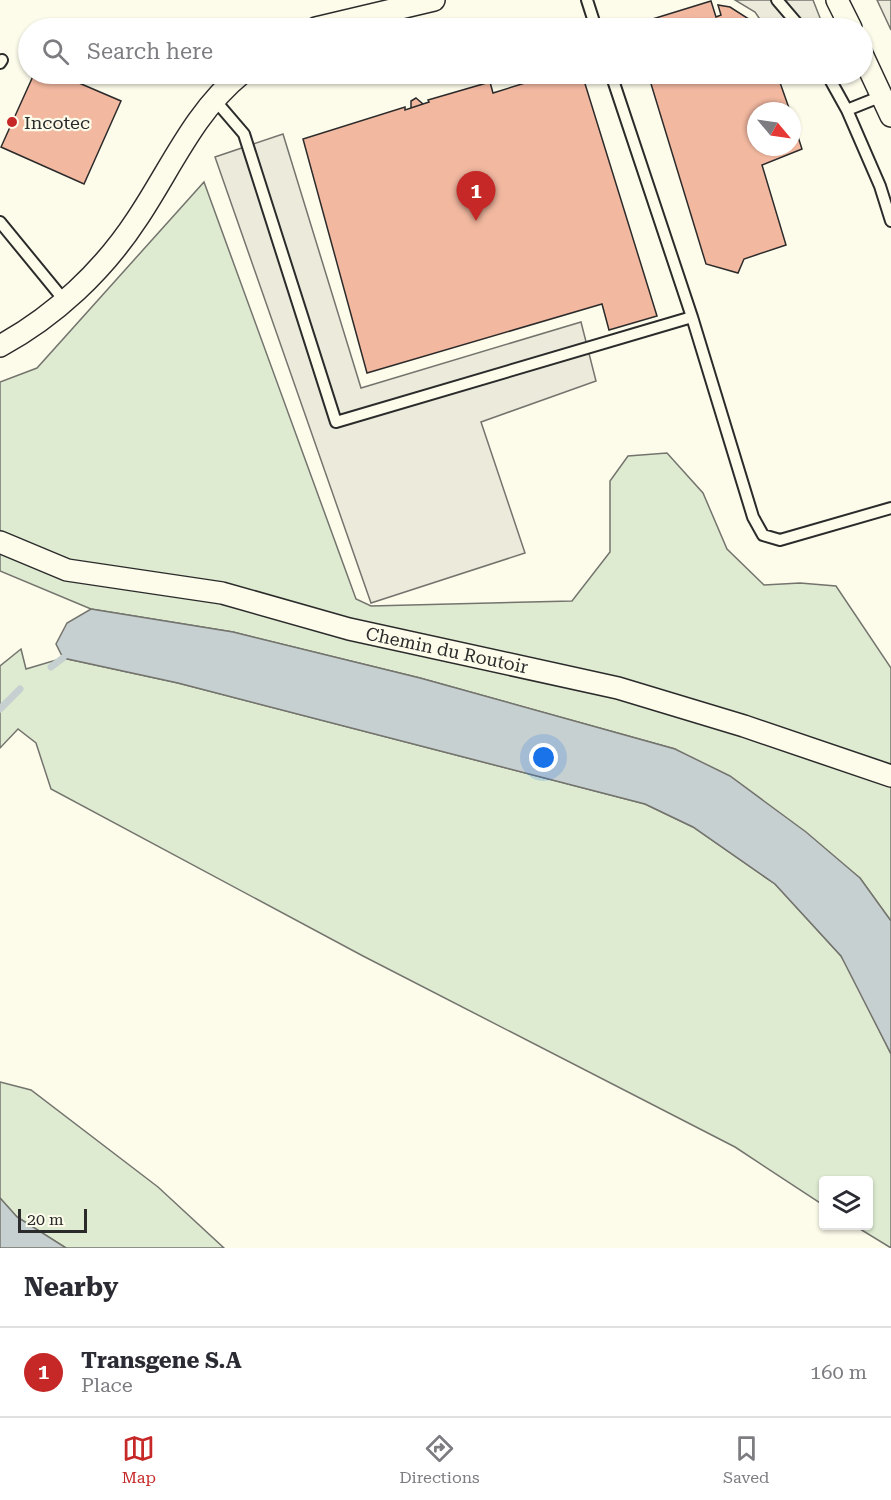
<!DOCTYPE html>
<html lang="en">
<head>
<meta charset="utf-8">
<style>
  :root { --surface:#fff; --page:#f7f7f7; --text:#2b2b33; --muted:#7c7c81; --line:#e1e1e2; --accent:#c62828 }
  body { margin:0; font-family:"Roboto Serif",serif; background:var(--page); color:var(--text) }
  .controls { position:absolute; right:18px; bottom:18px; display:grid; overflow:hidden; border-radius:6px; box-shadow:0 2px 4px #0004 }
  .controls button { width:54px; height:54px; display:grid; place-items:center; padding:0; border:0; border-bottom:2px solid var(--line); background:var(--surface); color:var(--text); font:30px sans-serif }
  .compass { position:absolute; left:747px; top:102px; width:54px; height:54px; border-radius:50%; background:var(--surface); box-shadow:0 2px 4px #0004; rotate:119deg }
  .scale { position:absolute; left:18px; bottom:15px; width:69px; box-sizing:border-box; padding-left:6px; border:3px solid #2b2b2b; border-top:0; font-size:16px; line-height:21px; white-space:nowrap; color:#2b2b2b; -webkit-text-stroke:4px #fdfbea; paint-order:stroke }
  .you { position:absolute; left:544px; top:758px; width:21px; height:21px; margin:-15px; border:4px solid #fff; border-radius:50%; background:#1a73e8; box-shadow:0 0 0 9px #1a73e833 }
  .badge { display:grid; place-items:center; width:39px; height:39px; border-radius:50%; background:var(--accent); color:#fff; font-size:20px; font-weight:700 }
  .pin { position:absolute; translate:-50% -50px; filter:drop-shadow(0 2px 3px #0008) }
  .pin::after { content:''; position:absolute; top:32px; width:21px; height:18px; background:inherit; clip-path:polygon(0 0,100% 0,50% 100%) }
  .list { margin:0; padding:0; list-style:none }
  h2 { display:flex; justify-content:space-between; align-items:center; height:78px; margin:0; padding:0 24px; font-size:26px }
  h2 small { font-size:20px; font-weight:400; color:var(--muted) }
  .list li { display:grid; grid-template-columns:39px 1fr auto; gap:18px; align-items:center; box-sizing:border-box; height:90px; padding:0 24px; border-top:2px solid var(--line) }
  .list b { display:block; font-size:22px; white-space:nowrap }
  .list p { margin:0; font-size:20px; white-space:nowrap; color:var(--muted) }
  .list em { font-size:20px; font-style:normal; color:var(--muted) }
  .icon { flex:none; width:33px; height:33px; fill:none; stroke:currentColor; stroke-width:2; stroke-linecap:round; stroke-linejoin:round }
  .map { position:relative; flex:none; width:891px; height:1248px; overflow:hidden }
  .search { position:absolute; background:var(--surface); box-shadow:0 2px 4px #0004; left:18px; right:18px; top:18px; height:66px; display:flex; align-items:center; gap:15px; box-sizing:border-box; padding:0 21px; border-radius:33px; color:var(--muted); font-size:22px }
  .sheet { height:168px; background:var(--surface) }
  nav { display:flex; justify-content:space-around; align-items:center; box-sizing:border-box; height:84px; border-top:2px solid var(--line); background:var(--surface); font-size:16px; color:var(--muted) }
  nav a { display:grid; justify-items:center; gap:3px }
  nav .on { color:var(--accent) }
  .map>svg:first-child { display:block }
</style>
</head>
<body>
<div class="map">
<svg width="891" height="1248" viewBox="0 0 891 1248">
  <rect width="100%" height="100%" fill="#fdfbea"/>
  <path fill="#deebd1" stroke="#74746e" stroke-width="1.5" d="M204 182 356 599 371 606 572 601 610 552V481L628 456 667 453 703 493 727 549 764 585 800 583 836 586 891 668V921L860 878 675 749 420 678 233 632 91 609 0 571V382L37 368Z
    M21 649 26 669 63 658 178 683 645 804 693 827 775 884 841 956 848 967 891 1054V1248L855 1226H868V1180H824L823 1205 735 1147 363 956 51 789 36 743 18 729 0 748V666Z
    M0 1082 31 1090 158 1187 224 1248H66L17 1217 0 1198Z"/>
  <path fill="#eceadb" stroke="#74746e" stroke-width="1.5" d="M735 0H813L824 28H766L755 12Z
    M877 0H891V30Z
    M283 134 361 388 581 322 596 381 481 422 525 553 371 603 215 157Z"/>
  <path fill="#c7d0d0" stroke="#74746e" stroke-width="1.5" d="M91 609 233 632 420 678 675 749 730 776 806 832 860 878 891 921V1054L841 956 775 884 693 827 645 804 178 683 63 658 56 644 67 623Z
    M0 1198 17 1217 66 1248H0Z"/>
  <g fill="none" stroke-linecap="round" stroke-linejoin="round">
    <path stroke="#c7d0d0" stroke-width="7" d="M51 667 63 658
      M0 709 20 689"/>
  </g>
  <path fill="#f2b8a0" stroke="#2b2b2b" stroke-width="1.5" d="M711 1 716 17 721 15 718 5 730 7 752 21 758 28H634L633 25Z
    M34 74H58L121 101 84 184 1 147Z
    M554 74H582L657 316 609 330 602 304 367 373 303 139 405 107V110L429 102 428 100 490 82 493 93Z
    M648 74H777L790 111H756V147H792V118L802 149 762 165 786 245 744 259 738 273 706 264Z
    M416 98 423 104 411 108V101Z"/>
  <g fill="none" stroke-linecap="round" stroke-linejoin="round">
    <g stroke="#2b2b2b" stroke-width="14">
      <path id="lane" d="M587 0 596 28
        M777 0 801 28
        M0 63 2 60
        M611 74 692 317 753 517 763 535 780 540 891 508
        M827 74 847 110 882 96
        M214 99 244 134 336 422 692 317
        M847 110 880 186 891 221
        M0 222 64 300"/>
    </g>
    <g stroke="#2b2b2b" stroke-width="24">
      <path id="street" d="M837 0 851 28
        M316 28 434 0
        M862 54 891 116
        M0 346C55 316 103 271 137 219 170 170 194 112 241 74
        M0 542 67 570 222 593 349 629 618 688 744 726 891 776"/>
    </g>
    <use href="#lane" stroke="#fdfbea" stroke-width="10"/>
    <use href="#street" stroke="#fdfbea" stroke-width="21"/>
  </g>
  <circle fill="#c62828" stroke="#fdfbea" stroke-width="2" cx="12" cy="122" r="6"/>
  <g text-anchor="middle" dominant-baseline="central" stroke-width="4.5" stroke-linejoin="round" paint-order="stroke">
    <g font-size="18" fill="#2b2b2b" stroke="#fdfbea" text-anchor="start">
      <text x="24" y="122">Incotec</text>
    </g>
    <g font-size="18" fill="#2b2b2b" stroke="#fdfbea">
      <text transform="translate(447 650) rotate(12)">Chemin du Routoir</text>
    </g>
  </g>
</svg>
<div class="controls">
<button><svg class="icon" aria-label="layers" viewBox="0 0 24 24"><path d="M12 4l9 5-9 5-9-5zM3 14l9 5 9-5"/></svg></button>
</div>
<svg class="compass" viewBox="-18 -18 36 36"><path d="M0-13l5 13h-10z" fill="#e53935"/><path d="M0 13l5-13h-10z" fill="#7c7c81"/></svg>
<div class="scale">20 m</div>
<div class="you"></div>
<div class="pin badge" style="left:476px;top:221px">1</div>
<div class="search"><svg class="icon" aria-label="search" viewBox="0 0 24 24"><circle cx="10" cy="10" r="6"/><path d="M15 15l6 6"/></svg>Search here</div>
</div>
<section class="sheet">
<h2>Nearby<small></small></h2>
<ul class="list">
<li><span class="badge">1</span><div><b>Transgene S.A</b><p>Place</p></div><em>160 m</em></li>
</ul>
</section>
<nav>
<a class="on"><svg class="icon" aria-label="map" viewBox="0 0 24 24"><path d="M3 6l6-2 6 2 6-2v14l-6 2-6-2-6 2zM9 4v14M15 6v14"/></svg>Map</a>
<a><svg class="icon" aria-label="directions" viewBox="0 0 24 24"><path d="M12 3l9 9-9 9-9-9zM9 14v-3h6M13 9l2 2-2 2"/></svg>Directions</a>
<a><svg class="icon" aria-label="saved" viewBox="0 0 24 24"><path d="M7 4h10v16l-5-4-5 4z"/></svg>Saved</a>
</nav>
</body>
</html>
